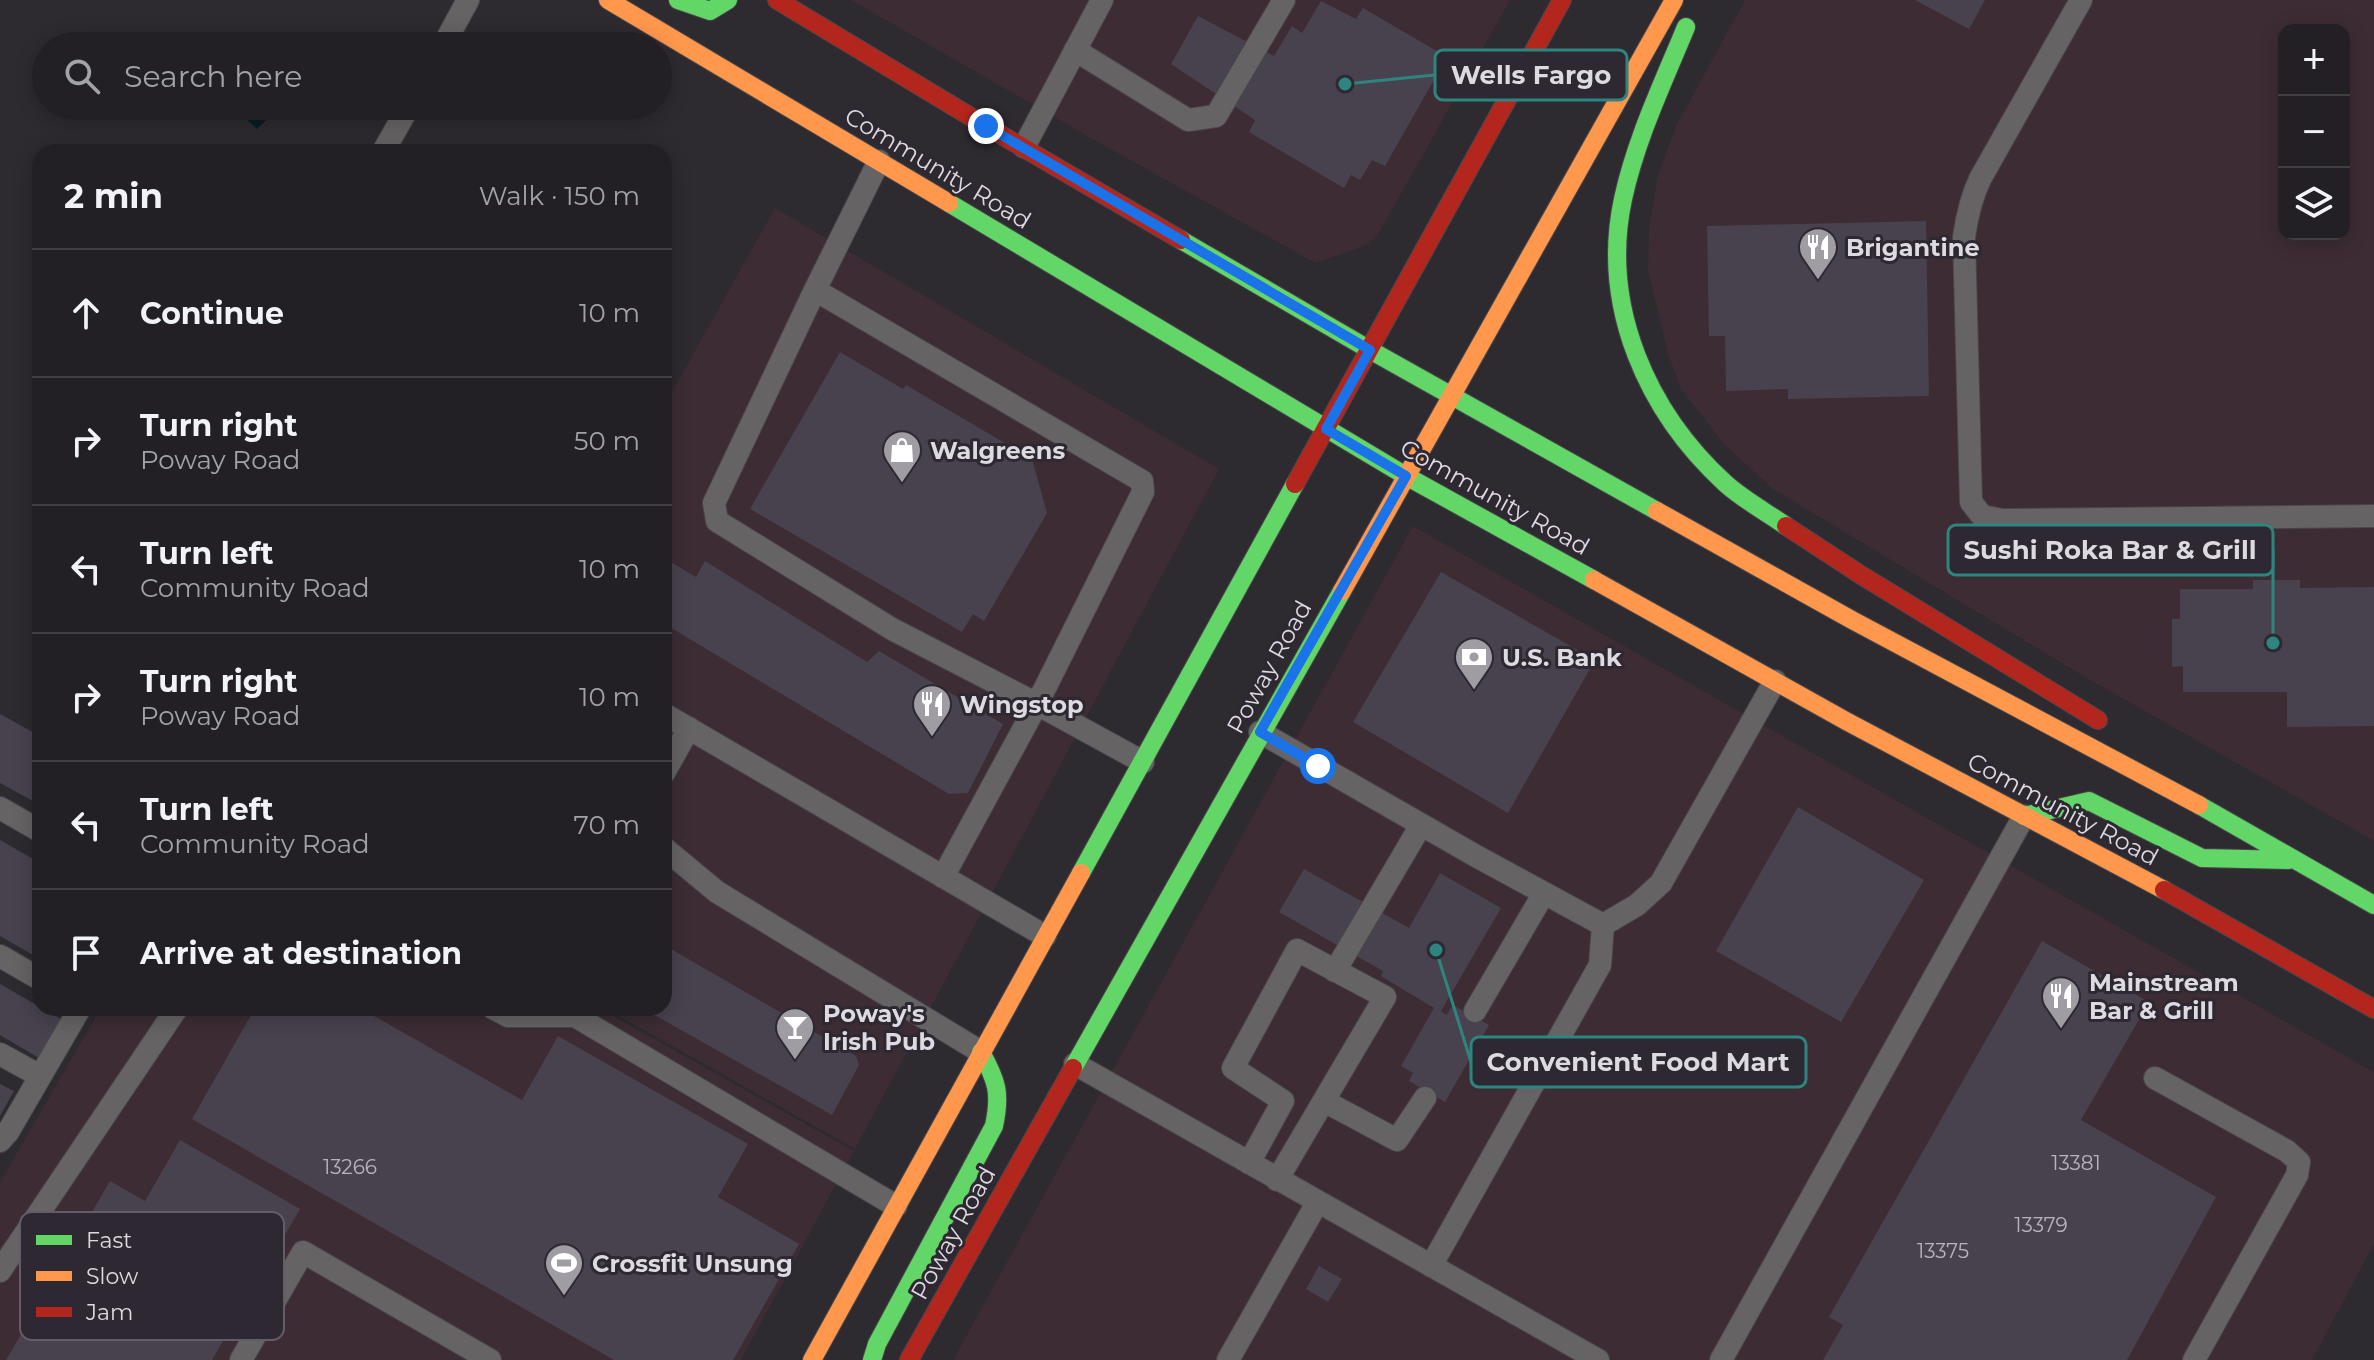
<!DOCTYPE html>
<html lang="en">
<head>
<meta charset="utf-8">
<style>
  :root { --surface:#222024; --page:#2a282c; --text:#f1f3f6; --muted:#a2a3a6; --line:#3f3e41 }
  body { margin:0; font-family:Montserrat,sans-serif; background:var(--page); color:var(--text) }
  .controls { position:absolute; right:24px; top:24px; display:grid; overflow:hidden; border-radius:16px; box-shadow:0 4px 20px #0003 }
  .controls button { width:72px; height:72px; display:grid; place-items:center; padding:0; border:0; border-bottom:2px solid var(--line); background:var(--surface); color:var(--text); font:40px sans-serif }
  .stop { position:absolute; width:24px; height:24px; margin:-18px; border:6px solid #1a73e8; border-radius:50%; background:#fff }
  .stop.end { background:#1a73e8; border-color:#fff; box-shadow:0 2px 8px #0008 }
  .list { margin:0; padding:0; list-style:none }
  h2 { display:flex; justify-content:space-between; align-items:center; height:104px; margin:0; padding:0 32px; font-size:34px }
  h2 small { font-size:26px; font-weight:400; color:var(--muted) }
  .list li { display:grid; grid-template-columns:52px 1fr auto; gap:24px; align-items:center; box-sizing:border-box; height:128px; padding:0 32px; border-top:2px solid var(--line) }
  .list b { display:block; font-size:30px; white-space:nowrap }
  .list p { margin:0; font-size:26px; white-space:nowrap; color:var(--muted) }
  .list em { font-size:26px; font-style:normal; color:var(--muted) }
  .icon { flex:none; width:44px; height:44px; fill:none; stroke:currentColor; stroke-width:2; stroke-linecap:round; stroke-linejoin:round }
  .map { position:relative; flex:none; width:2374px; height:1360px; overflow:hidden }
  .search { position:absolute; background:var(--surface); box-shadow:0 4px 20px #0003; left:32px; top:32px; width:640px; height:88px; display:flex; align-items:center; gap:20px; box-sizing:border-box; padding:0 28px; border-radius:44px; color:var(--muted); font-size:30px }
  .panel { position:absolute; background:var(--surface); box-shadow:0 4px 20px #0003; left:32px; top:144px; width:640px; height:872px; border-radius:24px }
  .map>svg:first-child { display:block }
</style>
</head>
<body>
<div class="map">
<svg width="2374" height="1360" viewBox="0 0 2374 1360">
  <rect width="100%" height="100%" fill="#2d2a30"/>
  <path fill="#3d2c34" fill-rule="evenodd" d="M851 0H1510L1379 233 1367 245 1315 263 1089 137Z
    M1745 0H2374V841L2090 680 1773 489 1724 444 1681 389 1668 354 1648 270 1649 232 1657 178 1676 126ZM2284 30H2344V234H2284Z
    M775 208 1219 469 855 1149 605 1008H664V406Z
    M1413 526 2374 1072V1244L2312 1360H953Z
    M101 1008H599L854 1151 741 1360H0V1182Z"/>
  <path fill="#071e21" d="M240 106H281L257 129 239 113Z"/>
  <path fill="#48424e" d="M1915 0H1985L1969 29Z
    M1321 1 1356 19 1363 8 1447 57 1385 166 1372 160 1360 180 1351 175 1344 188 1249 132 1255 120 1171 64 1198 16 1274 56 1292 26 1302 33Z
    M1926 221 1929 396 1788 399V389L1726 391 1725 336H1709L1707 226Z
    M840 352 903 389 906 385 1032 459 1047 513 984 621 973 614 962 632 750 509Z
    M664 558 696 577 705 561 867 662 879 651 1003 724 968 793 949 794 668 626 664 631Z
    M1441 572 1595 660 1508 813 1353 722Z
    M2253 580H2300V588L2374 587V726L2287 727V692H2183V666L2172 667V619H2180V589H2253Z
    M0 714 40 736V805L0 783Z
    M1798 807 1924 880 1841 1022 1716 951Z
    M0 840 40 863V959L0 936Z
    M1304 869 1409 928 1440 873 1501 908 1441 1011 1446 1015 1453 1005 1489 1025 1445 1102 1409 1081 1413 1073 1401 1066 1434 1008 1381 976 1383 971 1279 912Z
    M2042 941 2149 1002 2081 1120 2216 1197 2127 1360H1823L1843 1325 1829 1317Z
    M664 945 856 1056 859 1065 832 1115 642 1008H664Z
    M0 984 61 1019 39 1058 0 1035Z
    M255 1008H360L522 1100 558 1036 748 1144 718 1197 799 1244 733 1360H614L192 1119Z
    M0 1084 14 1091 0 1116Z
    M180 1140 300 1209 212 1360H6L110 1181 145 1201Z
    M1319 1266 1342 1279 1328 1302 1306 1289Z"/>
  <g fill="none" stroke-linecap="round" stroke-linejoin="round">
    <g stroke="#49474b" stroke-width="24">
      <path id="lane" d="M2081 0 1980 179C1971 198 1967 216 1964 237L1971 502 1982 516 2002 520 2374 516
        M443 46 468 0
        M1075 50 1188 120 1216 116 1284 0
        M1024 147 1102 0
        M383 152 409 106
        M815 290 1142 481 1143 492 1037 704 892 629 717 521 714 503 815 290 879 161
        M664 714 1045 936
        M1260 732 1476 856 1603 925
        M664 773 689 728
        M0 808 40 831
        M664 848 717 892 981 1052
        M943 877 1037 704 1143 762
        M0 956 40 979
        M1335 971 1421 825
        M493 1008 508 1016H575L896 1206
        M1475 1011 1544 893
        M0 1054 40 1076
        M1075 1064 1598 1360
        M2155 1078 2287 1151 2299 1162 2297 1175 2194 1360
        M1324 1101 1397 1140 1425 1098
        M0 1141 8 1132 80 1008
        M1249 1163 1283 1101 1233 1068 1297 950 1385 997 1277 1180
        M1431 1266 1600 965 1603 925 1637 905 1661 883 1775 681
        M0 1271 177 1008
        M241 1360 303 1252 490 1360
        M1228 1360 1317 1203
        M1721 1360 2024 816"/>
    </g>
    <g stroke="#49474b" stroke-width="20">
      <path id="fast" d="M678 0 710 11 728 0
        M1686 27C1663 83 1636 139 1623 199 1600 306 1647 412 1726 484 1744 500 1766 512 1786 526
        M949 203 1406 476 1594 580
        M1181 240 1370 350 1657 511
        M2199 805 2374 905
        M2024 816 2089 801 2202 858 2289 860
        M1081 873 1295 484
        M1073 1068 1342 591
        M872 1360 877 1344 994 1126C1001 1093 997 1081 981 1052"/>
    </g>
    <g stroke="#49474b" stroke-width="20">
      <path id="slow" d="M608 0 949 203
        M1657 511 1852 620 2199 805
        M1594 580 1846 721 2164 890
        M1342 591 1674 0
        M812 1360 1081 873"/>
    </g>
    <g stroke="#49474b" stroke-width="20">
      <path id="jam" d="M777 0 986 126 1181 240
        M1295 484 1562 0
        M1786 526 1861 575 2098 720
        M2164 890 2374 1009
        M909 1360 1073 1068"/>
    </g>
    <use href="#lane" stroke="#656364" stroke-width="22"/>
    <use href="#fast" stroke="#63d668" stroke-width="18"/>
    <use href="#slow" stroke="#ff974d" stroke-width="18"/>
    <use href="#jam" stroke="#b3261e" stroke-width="18"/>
  </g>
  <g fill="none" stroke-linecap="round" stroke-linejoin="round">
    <path stroke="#1a73e8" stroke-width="10" d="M986 126 1370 350 1326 429 1406 476 1260 732 1318 766"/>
  </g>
  <defs>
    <g id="restaurant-pin" transform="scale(2)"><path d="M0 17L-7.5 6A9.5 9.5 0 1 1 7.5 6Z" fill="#a09ca3" stroke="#2e2832"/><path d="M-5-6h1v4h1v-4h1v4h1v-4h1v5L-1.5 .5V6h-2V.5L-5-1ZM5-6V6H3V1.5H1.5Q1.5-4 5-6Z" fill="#fff"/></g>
    <g id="shop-pin" transform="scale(2)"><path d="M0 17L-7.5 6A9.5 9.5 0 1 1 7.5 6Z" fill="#a09ca3" stroke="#2e2832"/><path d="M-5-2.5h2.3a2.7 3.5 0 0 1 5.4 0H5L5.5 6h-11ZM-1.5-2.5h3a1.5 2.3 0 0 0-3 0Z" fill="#fff"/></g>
    <g id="bank-pin" transform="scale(2)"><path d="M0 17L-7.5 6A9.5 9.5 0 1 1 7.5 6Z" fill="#a09ca3" stroke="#2e2832"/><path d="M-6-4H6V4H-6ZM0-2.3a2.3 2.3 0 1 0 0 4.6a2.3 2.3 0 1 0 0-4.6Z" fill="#fff"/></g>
    <g id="bar-pin" transform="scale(2)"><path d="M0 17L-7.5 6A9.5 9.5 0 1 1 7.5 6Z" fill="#a09ca3" stroke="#2e2832"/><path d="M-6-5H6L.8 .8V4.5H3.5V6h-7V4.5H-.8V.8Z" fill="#fff"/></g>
    <g id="stadium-pin" transform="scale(2)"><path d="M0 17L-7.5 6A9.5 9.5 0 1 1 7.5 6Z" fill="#a09ca3" stroke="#2e2832"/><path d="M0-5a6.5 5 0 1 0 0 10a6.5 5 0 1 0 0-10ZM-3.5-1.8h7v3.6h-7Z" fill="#fff"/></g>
  </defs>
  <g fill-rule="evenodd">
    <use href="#restaurant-pin" x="1818" y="247"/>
    <use href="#shop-pin" x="902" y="450"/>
    <use href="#bank-pin" x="1474" y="657"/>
    <use href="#restaurant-pin" x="932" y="704"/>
    <use href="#restaurant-pin" x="2061" y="996"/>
    <use href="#bar-pin" x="795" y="1027"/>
    <use href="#stadium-pin" x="564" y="1263"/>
  </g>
  <g text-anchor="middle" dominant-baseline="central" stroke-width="6" stroke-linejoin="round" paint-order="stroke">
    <g font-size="20" fill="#b8b4bc">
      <text x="2076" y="1163">13381</text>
      <text x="350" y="1167">13266</text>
      <text x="2041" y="1225">13379</text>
      <text x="1943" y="1251">13375</text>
    </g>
    <g font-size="24" fill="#dedae1" stroke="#2e2832">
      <text transform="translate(938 168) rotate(31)">Community Road</text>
      <text transform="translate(1495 497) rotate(29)">Community Road</text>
      <text transform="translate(1269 667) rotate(-61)">Poway Road</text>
      <text transform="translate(2063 809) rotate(28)">Community Road</text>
      <text transform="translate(953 1233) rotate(-61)">Poway Road</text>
    </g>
    <g font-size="24" font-weight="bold" fill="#dedae1" stroke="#2e2832" text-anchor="start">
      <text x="1846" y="247">Brigantine</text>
      <text x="930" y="450">Walgreens</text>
      <text x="1502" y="657">U.S. Bank</text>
      <text x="960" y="704">Wingstop</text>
      <text x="2089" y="982">Mainstream<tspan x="2089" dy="28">Bar &amp; Grill</tspan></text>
      <text x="823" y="1013">Poway's<tspan x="823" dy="28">Irish Pub</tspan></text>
      <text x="592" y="1263">Crossfit Unsung</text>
    </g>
  </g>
  <rect x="20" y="1212" width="264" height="128" rx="12" fill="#2e2832" stroke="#635d67" stroke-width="2"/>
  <rect x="36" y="1235" width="36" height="10" fill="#63d668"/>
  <rect x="36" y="1271" width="36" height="10" fill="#ff974d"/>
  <rect x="36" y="1307" width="36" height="10" fill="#b3261e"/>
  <g font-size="22" fill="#dedae1">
    <text x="86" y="1248">Fast</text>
    <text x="86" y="1284">Slow</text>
    <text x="86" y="1320">Jam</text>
  </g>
  <path fill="none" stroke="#2e857f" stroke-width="3" d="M1345 84L1435 75M2273 643L2273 550M1436 950L1471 1062"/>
  <g fill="#2e857f" stroke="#2e2832" stroke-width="3">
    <circle cx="1345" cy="84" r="8"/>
    <circle cx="2273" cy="643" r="8"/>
    <circle cx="1436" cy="950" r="8"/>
  </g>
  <g fill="#2e2832" stroke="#2e857f" stroke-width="3">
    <rect x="1435" y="50" width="192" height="50" rx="8"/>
    <rect x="1948" y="525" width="325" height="50" rx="8"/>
    <rect x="1471" y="1037" width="335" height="50" rx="8"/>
  </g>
  <g font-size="26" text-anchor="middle" font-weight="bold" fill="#dedae1">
    <text x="1531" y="84">Wells Fargo</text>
    <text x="2110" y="559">Sushi Roka Bar &amp; Grill</text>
    <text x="1638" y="1071">Convenient Food Mart</text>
  </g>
</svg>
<div class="controls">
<button>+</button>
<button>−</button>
<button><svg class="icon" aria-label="layers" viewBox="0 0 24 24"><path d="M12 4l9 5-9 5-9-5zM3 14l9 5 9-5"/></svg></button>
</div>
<div class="stop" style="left:1318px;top:766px"></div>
<div class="stop end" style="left:986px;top:126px"></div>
<div class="search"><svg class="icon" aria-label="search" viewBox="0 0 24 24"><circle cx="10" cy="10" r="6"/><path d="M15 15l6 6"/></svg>Search here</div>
<section class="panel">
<h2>2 min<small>Walk · 150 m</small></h2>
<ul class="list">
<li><svg class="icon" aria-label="ahead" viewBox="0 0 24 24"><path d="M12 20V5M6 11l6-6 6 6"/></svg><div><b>Continue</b></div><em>10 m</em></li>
<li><svg class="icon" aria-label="right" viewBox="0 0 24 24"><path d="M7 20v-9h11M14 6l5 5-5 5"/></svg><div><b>Turn right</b><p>Poway Road</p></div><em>50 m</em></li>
<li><svg class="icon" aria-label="left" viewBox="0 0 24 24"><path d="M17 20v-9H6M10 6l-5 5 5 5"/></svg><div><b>Turn left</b><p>Community Road</p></div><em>10 m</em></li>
<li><svg class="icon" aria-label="right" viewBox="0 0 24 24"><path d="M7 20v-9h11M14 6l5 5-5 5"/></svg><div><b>Turn right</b><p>Poway Road</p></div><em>10 m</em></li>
<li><svg class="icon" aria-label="left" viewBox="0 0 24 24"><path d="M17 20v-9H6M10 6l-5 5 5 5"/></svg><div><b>Turn left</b><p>Community Road</p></div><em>70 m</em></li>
<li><svg class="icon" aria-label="arrive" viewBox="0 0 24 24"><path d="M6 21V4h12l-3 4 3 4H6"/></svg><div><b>Arrive at destination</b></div></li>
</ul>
</section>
</div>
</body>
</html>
